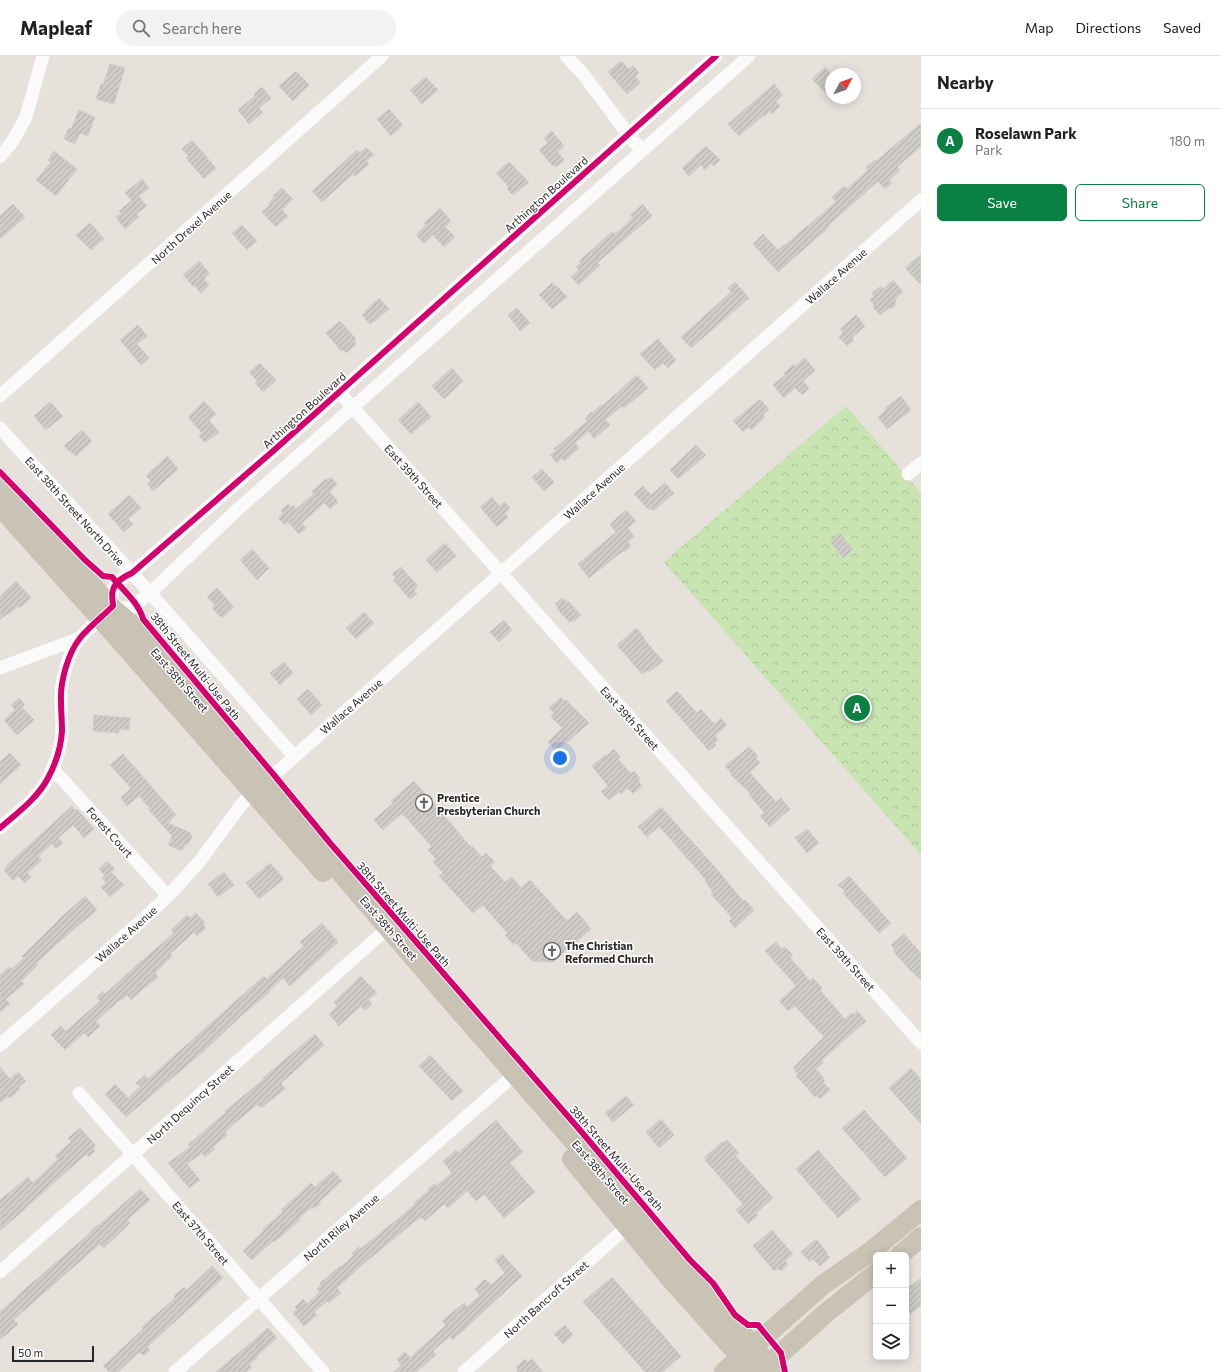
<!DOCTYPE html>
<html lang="en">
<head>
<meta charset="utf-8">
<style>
  :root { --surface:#fff; --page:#f2f2f2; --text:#202124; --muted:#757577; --line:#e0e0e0; --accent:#0b8043 }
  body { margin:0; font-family:Commissioner,sans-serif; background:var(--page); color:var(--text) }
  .controls { position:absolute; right:12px; bottom:12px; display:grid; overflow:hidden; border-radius:6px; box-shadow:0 2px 10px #0003 }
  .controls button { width:36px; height:36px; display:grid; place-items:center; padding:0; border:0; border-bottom:1px solid var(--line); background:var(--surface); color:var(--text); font:20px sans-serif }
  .compass { position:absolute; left:825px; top:12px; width:36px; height:36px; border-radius:50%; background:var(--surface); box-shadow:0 2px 10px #0003; rotate:49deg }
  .scale { position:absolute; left:12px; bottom:10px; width:82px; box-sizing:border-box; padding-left:4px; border:2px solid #262626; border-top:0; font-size:11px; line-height:14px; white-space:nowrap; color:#262626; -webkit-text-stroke:3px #fff; paint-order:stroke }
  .you { position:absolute; left:560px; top:702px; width:14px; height:14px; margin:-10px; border:3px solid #fff; border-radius:50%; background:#1a73e8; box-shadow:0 0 0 6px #1a73e833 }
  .badge { display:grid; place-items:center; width:26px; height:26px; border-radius:50%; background:var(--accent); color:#fff; font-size:13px; font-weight:700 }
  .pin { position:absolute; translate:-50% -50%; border:2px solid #fff; box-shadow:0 1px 4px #0006 }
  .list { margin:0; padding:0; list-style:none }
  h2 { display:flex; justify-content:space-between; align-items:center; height:52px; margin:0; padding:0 16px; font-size:17px }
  h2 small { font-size:13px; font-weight:400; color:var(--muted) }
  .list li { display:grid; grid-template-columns:26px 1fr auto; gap:12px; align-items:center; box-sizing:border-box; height:64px; padding:0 16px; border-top:1px solid var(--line) }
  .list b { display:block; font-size:15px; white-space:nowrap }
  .list p { margin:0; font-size:13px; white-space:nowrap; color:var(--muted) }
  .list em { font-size:13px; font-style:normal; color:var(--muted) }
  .actions { display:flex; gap:8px; padding:12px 16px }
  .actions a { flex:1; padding:9px 0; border:1px solid var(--accent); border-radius:6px; text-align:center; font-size:14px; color:var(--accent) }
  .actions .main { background:var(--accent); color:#fff }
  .icon { flex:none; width:22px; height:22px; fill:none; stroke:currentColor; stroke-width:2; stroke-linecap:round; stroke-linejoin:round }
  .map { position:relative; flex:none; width:921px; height:1316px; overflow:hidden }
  header { display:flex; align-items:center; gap:24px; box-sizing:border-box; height:56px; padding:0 20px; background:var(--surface); border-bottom:1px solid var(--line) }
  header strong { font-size:19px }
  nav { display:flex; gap:22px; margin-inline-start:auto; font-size:14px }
  .search { width:280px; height:36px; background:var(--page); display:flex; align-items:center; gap:10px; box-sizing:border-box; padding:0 14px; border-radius:22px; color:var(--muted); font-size:15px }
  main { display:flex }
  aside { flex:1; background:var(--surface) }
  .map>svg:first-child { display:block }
</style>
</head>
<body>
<header>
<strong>Mapleaf</strong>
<div class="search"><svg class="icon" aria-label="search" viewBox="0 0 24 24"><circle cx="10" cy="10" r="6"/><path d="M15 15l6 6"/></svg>Search here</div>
<nav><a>Map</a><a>Directions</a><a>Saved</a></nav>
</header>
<main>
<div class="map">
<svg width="921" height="1316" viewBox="0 0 921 1316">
  <defs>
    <pattern id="park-crowns" width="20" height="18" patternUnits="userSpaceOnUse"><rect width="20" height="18" fill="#c7e4b1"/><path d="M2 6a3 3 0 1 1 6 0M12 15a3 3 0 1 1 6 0" fill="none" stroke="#abc398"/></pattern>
    <pattern id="building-hatch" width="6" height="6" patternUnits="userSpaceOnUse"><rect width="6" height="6" fill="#cecbc7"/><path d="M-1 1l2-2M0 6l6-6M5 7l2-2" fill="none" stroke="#b1aeab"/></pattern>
  </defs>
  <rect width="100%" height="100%" fill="#e6e1db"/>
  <path fill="url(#park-crowns)" d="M846 350 921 437V799L664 506Z"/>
  <path fill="url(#building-hatch)" stroke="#d1cdc8" d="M621 5 629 13 633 10 639 17 635 20 640 27 627 38 608 16Z
    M110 8 125 12 114 48 96 43 101 28 103 29Z
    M825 11 831 18V31L825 36 812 23Z
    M296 15 309 29 293 45 279 30Z
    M426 21 438 34 422 48 410 34Z
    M774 28 783 39 776 46 780 50 772 58 770 55 765 60 764 59 739 80 728 68Z
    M262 31 271 42 259 52 263 56 249 68 238 54 255 40 254 38Z
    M389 53 403 69 391 80 377 63Z
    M79 54 95 61 88 80 80 77 75 88 64 83 69 72 71 73Z
    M921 67V90L897 111 900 114 889 124 892 127 885 133 878 125 829 169 828 172 778 216 753 188 763 178 778 194 784 188 785 189 836 146 832 141 844 130 847 133 868 114 866 111 875 104 876 105Z
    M552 75 564 90 558 96 564 104 556 111 554 109 553 110 539 94 548 87 544 82Z
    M192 84 216 112 204 123 186 102 188 100 182 93Z
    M706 90 720 104 714 110 711 107 706 113H704L701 109 689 120 682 112Z
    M366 91 374 99 366 105 369 108 355 120 353 118 322 146 312 135 357 94 360 97Z
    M54 95 77 113 56 140 36 124 51 106 48 104Z
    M509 106 529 126 513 139 507 133 509 131 496 117Z
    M142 123 149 132 139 140 147 150 136 158 139 161 125 173 116 161 121 157 119 155 132 144 125 137Z
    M282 132 293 143 282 154 288 160 276 171 262 156 270 149 268 148 275 141 273 140Z
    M13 148 25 161 0 183V160Z
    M643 148 652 160 597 207 600 209 579 229 571 221 579 214 576 211 581 206 579 205 613 175 615 178 633 162 630 159Z
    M440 152 451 165 445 171 455 181 444 191 433 179 424 188 416 179 426 169 424 167Z
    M90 167 104 183 91 194 76 179Z
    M242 169 257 185 247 194 232 177Z
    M921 198V229L905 212Z
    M199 205 209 217 204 223 209 229 201 237 195 230 194 231 192 229 183 219Z
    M893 224 903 236 896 242 895 250 893 252H889L880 259 873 251 874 249 870 244 874 240 872 237 881 230 883 233Z
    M735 226 749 242 691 292 681 281 731 236 728 232Z
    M552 227 556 231 557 230 567 241 552 253 539 239Z
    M379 242 389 253 374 266V265L370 268 362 259 366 256 365 255Z
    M517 252 530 267 520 275 508 259Z
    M856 259 865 270 852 282 854 284 847 290 839 281 843 276 840 273Z
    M340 265 356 283 354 285 356 288 346 297 343 294 341 295 326 277Z
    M138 269 147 280 137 288 149 302 141 309 120 284Z
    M658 283 676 304 668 312 663 307 655 314 640 298Z
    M805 302 815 314 803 325 809 332 802 339 795 332 784 342 773 329 785 319 784 317 794 308 795 310Z
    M260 307 276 324 263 336 255 327 257 325 249 316Z
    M452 312 463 325 444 343 432 330Z
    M637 319 648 332 624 352 622 350 605 364 610 369 594 383 589 375 575 387 579 392 564 405 562 402 557 407 550 399 556 395 554 393 587 365 585 363 591 356 592 357 601 349 602 350Z
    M901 340 911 354 887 373 878 361 886 354 885 352Z
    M760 343 769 353 763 359 765 361 752 374 749 371 743 376 733 365Z
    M204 345 216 358 209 364 219 376 205 387 199 380 202 377 188 361Z
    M50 346 63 360 46 374 34 360Z
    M418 346 431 361 411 378 398 364Z
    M82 374 92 385 76 400 72 396 71 397 64 390Z
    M696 389 706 399 678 423 670 414Z
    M167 400 178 413 153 435 147 428 151 425 146 420Z
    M542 413 554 426 544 435 532 421Z
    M331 421 337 428 330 436 338 446 330 453 324 447 302 467 306 472 299 478 288 466 285 469 278 462 283 457 281 454 288 448 291 451 293 449 296 453 314 438 312 435 326 423 327 424Z
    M665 427 674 437 653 455 651 452 649 454 634 438 643 430 651 439Z
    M129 439 141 452 128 463 133 468 124 476 108 458Z
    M492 441 499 450 505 446 510 452 505 457 508 461 497 471 480 451Z
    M626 454 636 465 628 472 634 481 628 486 631 490 624 496 623 495 589 522 578 508 616 476 610 468Z
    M840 477 853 494 843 502 830 485Z
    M445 487 456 500 437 516 426 504Z
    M252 493 269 512 257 524 240 504Z
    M401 511 418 530 414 534 417 538 410 543 393 524 396 522 392 518Z
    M16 525 31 542 20 552 18 550 9 558 8 557 0 564V540Z
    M217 532 234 551 222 562 212 552 215 549 207 541Z
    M562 542 566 546 568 545 581 559 574 566 573 564 570 567 557 553 558 551 555 548Z
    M364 556 374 567 356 583 346 572Z
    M504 564 512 574 499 586 490 576Z
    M636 572 644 581 643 582 663 605 650 615H646L642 618 617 589Z
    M284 606 293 617 280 629 270 617Z
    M308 633 322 649 311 659 297 643Z
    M677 635 697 657 701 653 714 668 721 662 727 669 715 680 718 684 714 688 716 689 709 695 666 645Z
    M561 641 564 645 566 644 589 667 558 694 556 692 555 694 548 686 562 672 551 661 554 657 549 652Z
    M19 642 25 648 22 651 34 664 17 679 4 664 15 654 11 649Z
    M94 659 130 662 129 674 119 673V677L93 675Z
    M749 691 758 700 756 702 760 707 750 716 751 718 776 746 781 742 790 753 770 771 760 760 764 756 749 739 751 738 731 719 732 718 725 710Z
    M614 693 620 701 618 703 631 718 634 715 640 722 638 724 642 730 633 738 628 732 621 738 619 736 609 744 601 736 608 730 592 710 605 699 606 700Z
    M10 697 21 709 0 728V706Z
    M123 698 176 759 168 767 191 777 190 779 192 780 188 789 186 787 182 795 168 789 172 780 148 753 150 752 139 740 127 750 121 742 131 732 110 709Z
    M414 725 471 791 472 790 482 801 486 797 495 806 490 810 505 826 512 821 521 832 530 824 567 865 577 856 591 873 553 906 532 905 516 887 514 889 505 879 507 877 483 849 473 857 439 820 443 817 433 806 436 803 428 794 432 791 404 759 403 760 401 758 383 774 374 764 393 747 391 745Z
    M72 750 75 754 77 753 94 773 84 782 73 769 58 782 63 787 56 793 52 788 38 800 42 804 27 817 31 821 25 827 18 820 13 825 4 814 8 810 7 809Z
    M661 751 715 811 743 845 745 844 754 854 735 872 729 865 732 862 711 838 713 836 705 825 706 824 659 770 647 781 638 771Z
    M807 773 819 787 807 797 795 782Z
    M107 805 115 813 111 816 124 829 110 841 101 831 106 826 102 822 105 820 99 813Z
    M270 807 284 823 259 843 246 827Z
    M224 816 234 829 218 841 208 828Z
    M849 820 891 867 879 877 843 837 845 835 838 829Z
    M85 840 97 854 66 880 36 907 38 909 21 925 24 928 6 943 10 948 0 956V919L9 911 11 913 24 902 22 900 57 866V865L59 863Z
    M196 857 205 867 203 869 206 872 197 880 194 876 192 878 170 898 172 900 155 917 158 921 145 932V931L131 944 127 939 122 944 121 943 96 965 100 970 88 981 84 977 65 994 51 979 61 970 66 975 100 945 97 941 103 935 105 938 142 904H143L174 877 171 874 187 859 190 862Z
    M322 867 338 886 290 930 283 922 269 935 270 936 241 960 204 995 126 1061 105 1038 115 1028 128 1042 140 1031 136 1027 145 1019 148 1023 264 920 267 923 304 890 300 886Z
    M904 878 921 897V924L910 914 893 895 895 894 891 889Z
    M776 886 782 893 785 891 793 899 790 902 799 912 810 925 813 922 822 932 820 934 845 963 852 957 853 959 857 955 866 965 822 1004 824 1006 816 1013 825 1024 823 1026 830 1034 820 1043 817 1040 815 1041 796 1020 798 1018 793 1012 824 981 795 950 788 955 779 945 796 930 765 895Z
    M361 920 377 937 368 944 372 948 365 954 361 950 339 970 329 958 337 950 334 946Z
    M315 978 324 989 281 1027 285 1033 261 1052 258 1048 230 1071 225 1077 227 1079 213 1091 215 1093 205 1101 202 1097 187 1108 200 1124 189 1132 168 1107 190 1091 188 1089 226 1056 225 1055 264 1023 263 1022Z
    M430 999 463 1035 452 1045 419 1010Z
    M0 1011 10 1023 18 1016 26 1025 19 1031 20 1033 10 1042 8 1040 0 1047Z
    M911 1012 921 1024V1068L889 1032Z
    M626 1040 634 1049 613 1066 605 1057Z
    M864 1054 907 1102 885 1121 842 1072Z
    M661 1063 674 1079 659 1092 646 1076Z
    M496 1064 523 1096 510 1107 535 1136 504 1162 484 1138 476 1145 467 1135 448 1152 444 1148 425 1165 421 1161 419 1162 362 1209 337 1232 341 1237 329 1247 327 1245 314 1256 317 1259 304 1270 293 1257 297 1253 295 1251 303 1243 307 1248 320 1236 317 1233 321 1229 320 1227 340 1210 341 1211 354 1199 352 1197 359 1191 360 1193 399 1162 415 1148 414 1147 429 1134 428 1133 434 1128 436 1130 452 1117 443 1105 456 1094 458 1097Z
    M80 1072 96 1090 93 1092 95 1095 89 1101 87 1098 84 1100 0 1175V1144L28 1121 33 1127 58 1103 55 1100 71 1086 68 1082Z
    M727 1084 739 1097 735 1099 773 1142 756 1157 758 1159 748 1168 736 1154 743 1148 705 1104 706 1103 705 1101 723 1085 724 1087Z
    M818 1094 861 1143 838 1162 796 1113Z
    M333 1115 342 1125 319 1146 321 1147 314 1153 312 1151 298 1163 300 1164 274 1186 273 1185 252 1204 243 1195 264 1174 263 1173 283 1156 281 1154 299 1138 311 1127 315 1131Z
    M140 1133 150 1144 127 1164 130 1167 104 1192 100 1188 19 1259 14 1264 18 1268 0 1284V1256L25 1233 89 1178 91 1175 97 1169 98 1170Z
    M772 1174 793 1198 785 1205 788 1209 781 1215 778 1212 774 1215 753 1190Z
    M816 1183 828 1198 827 1199 830 1201 820 1210 813 1203 810 1206 801 1196Z
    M502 1198 522 1220 453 1284 450 1280 433 1295 436 1299 416 1316H393L401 1310 397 1303 405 1296 410 1302 446 1269 442 1265 464 1247 467 1251 480 1239 475 1233 485 1223 491 1229 505 1217 495 1204Z
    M212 1210 223 1222 147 1291 150 1294 144 1300 139 1296 118 1316H109L103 1310 143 1273 142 1271 175 1242 174 1240 184 1231 187 1234Z
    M612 1221 681 1300 663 1316H645L583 1246Z
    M921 1222V1249L911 1258 906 1252V1224L911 1230Z
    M565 1269 573 1279 563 1288 554 1278Z
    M268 1272 277 1282 256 1301 257 1302 249 1308 252 1311 246 1316H216Z
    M525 1303 527 1306 532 1303 543 1316H516L518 1314 516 1311Z"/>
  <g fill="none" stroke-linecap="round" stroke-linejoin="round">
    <path stroke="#fbfafa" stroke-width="13" d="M566 0 583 18 628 78 642 95
      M0 101 12 86 26 61 43 0
      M339 336 921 987
      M0 340 382 0
      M0 372 150 537 294 700
      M908 418 921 407
      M113 550 130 553 150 537 237 454 749 0
      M0 612 80 582
      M53 713 168 840
      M267 725 921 144
      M0 772C17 757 37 743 48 722 56 707 61 692 62 675 62 665 61 655 61 645 60 626 68 597 80 582 90 570 103 560 113 550 113 546 111 538 113 534 115 526 125 520 132 517L272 396 716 0
      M0 989 140 866 168 840 200 805 241 749 253 736
      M79 1037 323 1316
      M0 1216 379 880
      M175 1316 506 1026
      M464 1316 628 1170"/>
    <path stroke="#c9c3b6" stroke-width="20" d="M0 432 56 489 112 552 133 570 175 617 267 725 322 795 463 959 753 1290 773 1316
      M4 455 117 581 323 816
      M572 1103 669 1221 754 1316
      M900 1199 921 1181
      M724 1316 824 1228 870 1196 921 1154
      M760 1316 826 1257 876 1217"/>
    <g stroke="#fff" stroke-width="8">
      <path id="cycleway" d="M0 416 85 504 103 520 112 521C123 534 139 547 143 563L274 719 330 787 579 1073 690 1204 713 1227 735 1259 748 1269H758L781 1297 785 1316
        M0 772C17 757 37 743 48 722 56 707 61 692 62 675 62 665 61 655 61 645 60 626 68 597 80 582 90 570 103 560 113 550 113 546 111 538 113 534 115 526 125 520 132 517L272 396 716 0"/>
    </g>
    <use href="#cycleway" stroke="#d6006c" stroke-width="6"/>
  </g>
  <defs>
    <g id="church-ring" transform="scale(0.9)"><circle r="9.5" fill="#fff" stroke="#696765" stroke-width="1.5"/><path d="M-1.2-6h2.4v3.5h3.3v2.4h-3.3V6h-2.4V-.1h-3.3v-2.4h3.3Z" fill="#696765"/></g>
  </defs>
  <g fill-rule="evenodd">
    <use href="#church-ring" x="424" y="747"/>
    <use href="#church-ring" x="552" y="895"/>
  </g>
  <g text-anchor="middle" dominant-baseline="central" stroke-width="3" stroke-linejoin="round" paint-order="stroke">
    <g font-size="11" fill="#262626" stroke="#fff">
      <text transform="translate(546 138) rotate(-42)">Arthington Boulevard</text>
      <text transform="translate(191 171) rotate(-42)">North Drexel Avenue</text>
      <text transform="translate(836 220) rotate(-42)">Wallace Avenue</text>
      <text transform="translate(304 354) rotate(-42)">Arthington Boulevard</text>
      <text transform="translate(414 420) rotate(48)">East 39th Street</text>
      <text transform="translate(594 435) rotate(-42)">Wallace Avenue</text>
      <text transform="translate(75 455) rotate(48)">East 38th Street North Drive</text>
      <text transform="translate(196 610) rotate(51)">38th Street Multi-Use Path</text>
      <text transform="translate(180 624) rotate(49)">East 38th Street</text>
      <text transform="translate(351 650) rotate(-41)">Wallace Avenue</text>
      <text transform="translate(630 662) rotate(48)">East 39th Street</text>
      <text transform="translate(110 776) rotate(48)">Forest Court</text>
      <text transform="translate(404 858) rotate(49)">38th Street Multi-Use Path</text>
      <text transform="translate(389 872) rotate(49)">East 38th Street</text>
      <text transform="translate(126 878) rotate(-42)">Wallace Avenue</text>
      <text transform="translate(846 903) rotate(48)">East 39th Street</text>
      <text transform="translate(190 1048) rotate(-42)">North Dequincy Street</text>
      <text transform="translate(617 1102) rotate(49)">38th Street Multi-Use Path</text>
      <text transform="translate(601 1116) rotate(49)">East 38th Street</text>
      <text transform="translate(341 1171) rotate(-41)">North Riley Avenue</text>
      <text transform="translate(201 1177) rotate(49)">East 37th Street</text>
      <text transform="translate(546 1243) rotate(-42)">North Bancroft Street</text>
    </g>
    <g font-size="11" font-weight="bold" fill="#262626" stroke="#fff" text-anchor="start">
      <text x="437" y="741">Prentice<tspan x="437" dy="13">Presbyterian Church</tspan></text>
      <text x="565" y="889">The Christian<tspan x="565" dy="13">Reformed Church</tspan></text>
    </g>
  </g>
</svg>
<div class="controls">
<button>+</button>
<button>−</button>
<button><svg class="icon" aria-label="layers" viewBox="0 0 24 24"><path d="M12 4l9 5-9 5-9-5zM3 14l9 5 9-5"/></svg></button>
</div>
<svg class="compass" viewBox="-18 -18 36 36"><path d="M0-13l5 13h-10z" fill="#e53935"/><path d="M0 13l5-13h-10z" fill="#757577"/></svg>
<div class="scale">50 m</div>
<div class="you"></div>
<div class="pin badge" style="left:857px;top:652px">A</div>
</div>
<aside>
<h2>Nearby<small></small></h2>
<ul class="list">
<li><span class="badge">A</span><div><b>Roselawn Park</b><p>Park</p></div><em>180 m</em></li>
</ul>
<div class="actions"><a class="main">Save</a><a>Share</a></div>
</aside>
</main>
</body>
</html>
